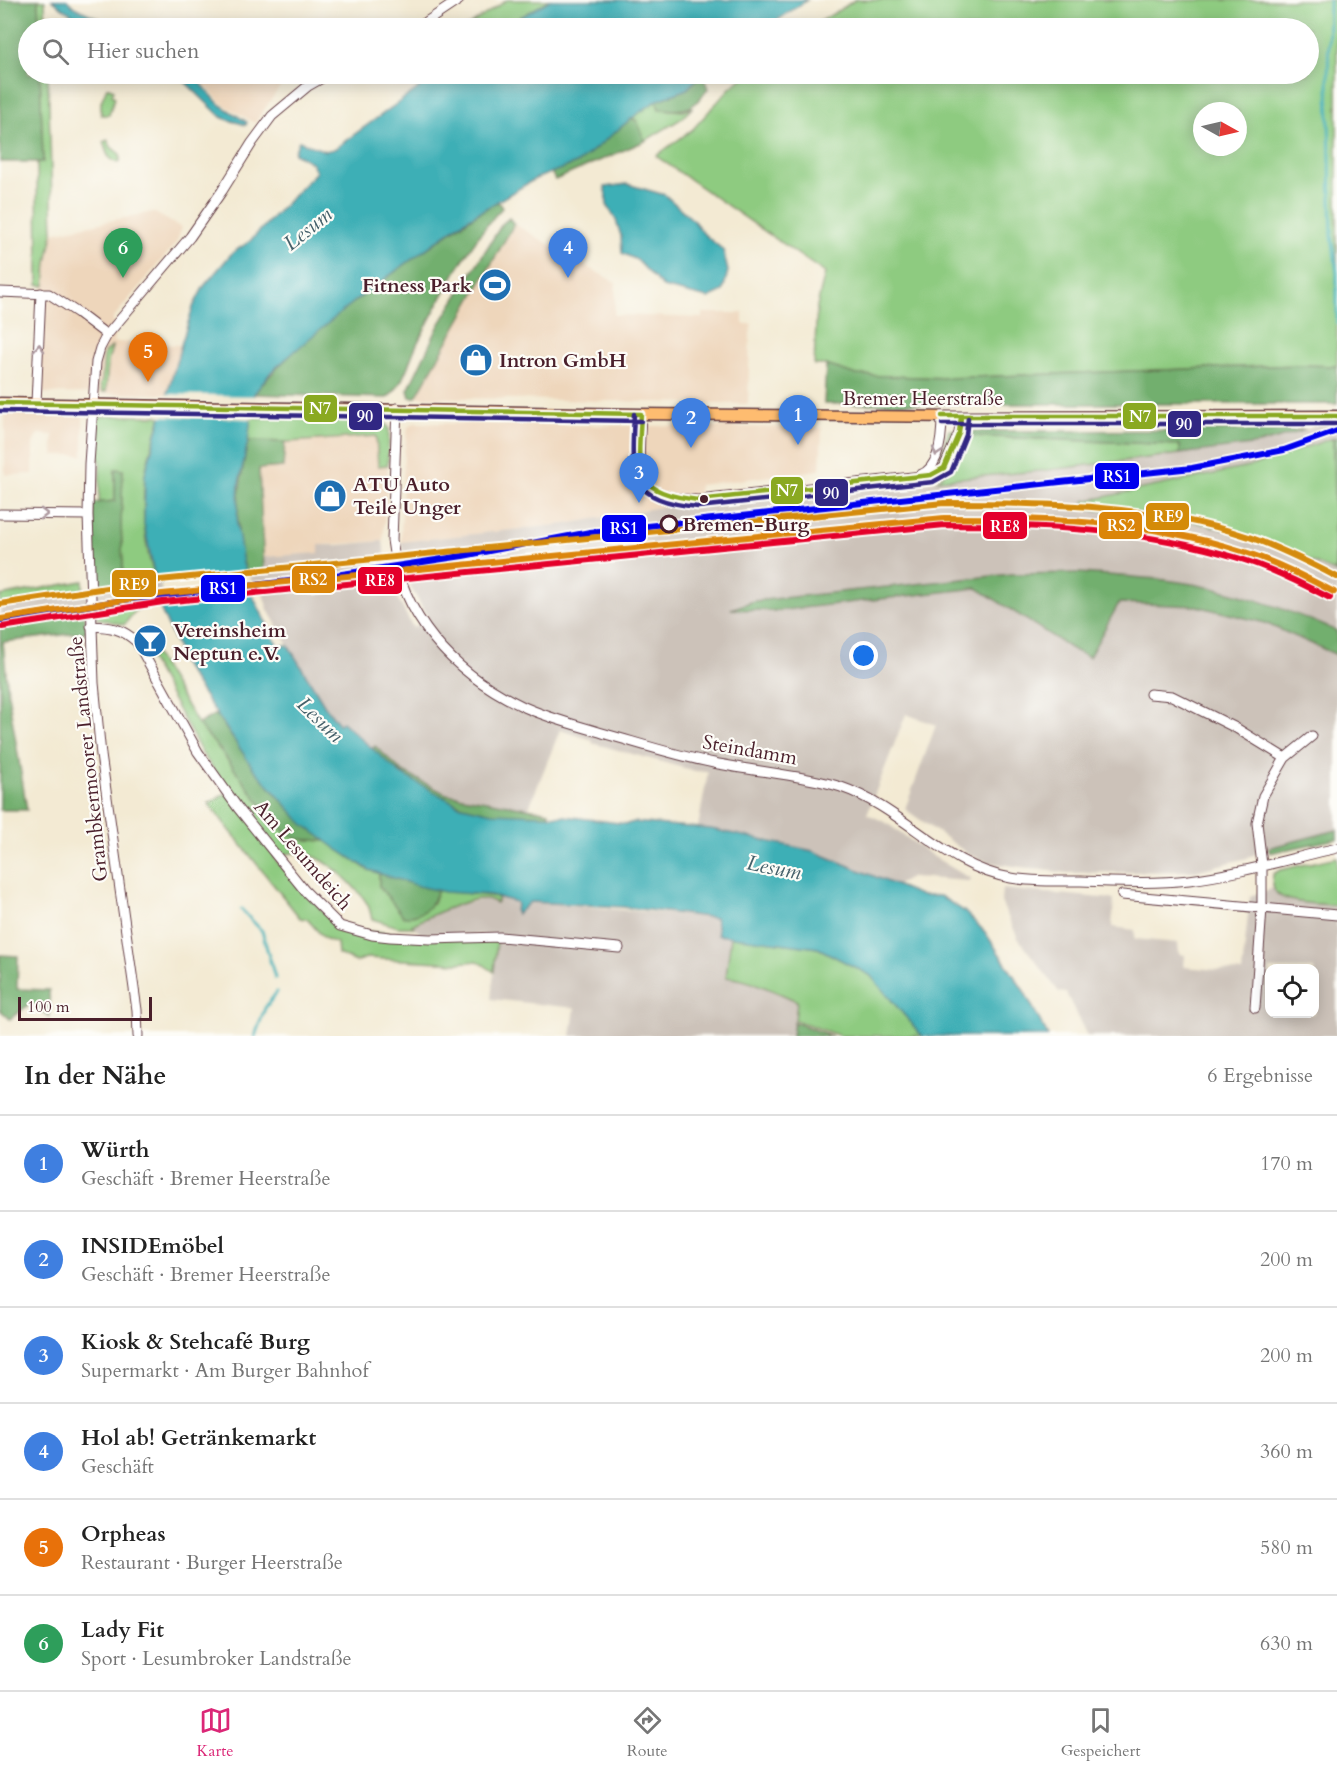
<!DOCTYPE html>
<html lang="de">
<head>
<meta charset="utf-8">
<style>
  :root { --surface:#fff; --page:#f6f6f6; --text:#222; --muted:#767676; --line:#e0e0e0; --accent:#db2777 }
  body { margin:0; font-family:Cardo,serif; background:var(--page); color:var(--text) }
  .controls { position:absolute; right:18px; bottom:18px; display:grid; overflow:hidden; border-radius:12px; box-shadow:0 3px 15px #0003 }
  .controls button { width:54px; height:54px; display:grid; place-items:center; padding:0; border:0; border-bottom:2px solid var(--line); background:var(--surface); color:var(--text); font:30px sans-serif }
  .compass { position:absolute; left:1193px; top:102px; width:54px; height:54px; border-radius:50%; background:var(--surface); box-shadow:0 3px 15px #0003; rotate:98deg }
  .scale { position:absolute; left:18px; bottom:15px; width:134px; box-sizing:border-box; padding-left:6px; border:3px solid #4a1f2b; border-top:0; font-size:16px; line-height:21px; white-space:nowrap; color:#4a1f2b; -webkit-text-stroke:4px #fdfcf7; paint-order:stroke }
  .you { position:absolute; left:864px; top:656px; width:21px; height:21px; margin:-15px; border:4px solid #fff; border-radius:50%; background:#1a73e8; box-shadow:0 0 0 9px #1a73e833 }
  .badge { display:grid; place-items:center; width:39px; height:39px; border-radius:50%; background:var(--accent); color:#fff; font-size:20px; font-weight:700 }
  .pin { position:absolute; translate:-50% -50px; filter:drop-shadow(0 2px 3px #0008) }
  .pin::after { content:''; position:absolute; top:32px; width:21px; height:18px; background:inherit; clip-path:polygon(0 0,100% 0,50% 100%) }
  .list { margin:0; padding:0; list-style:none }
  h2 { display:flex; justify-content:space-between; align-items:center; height:78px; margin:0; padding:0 24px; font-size:26px }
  h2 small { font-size:20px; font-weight:400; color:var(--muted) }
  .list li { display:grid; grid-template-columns:39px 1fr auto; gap:18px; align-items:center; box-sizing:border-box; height:96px; padding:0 24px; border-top:2px solid var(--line) }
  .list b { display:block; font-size:22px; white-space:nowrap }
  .list p { margin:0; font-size:20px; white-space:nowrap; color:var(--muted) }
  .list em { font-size:20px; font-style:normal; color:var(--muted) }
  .icon { flex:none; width:33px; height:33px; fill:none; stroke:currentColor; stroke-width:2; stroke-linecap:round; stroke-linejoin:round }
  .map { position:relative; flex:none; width:1337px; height:1036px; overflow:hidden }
  .search { position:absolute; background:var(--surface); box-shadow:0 3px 15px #0003; left:18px; right:18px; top:18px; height:66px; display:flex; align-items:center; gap:15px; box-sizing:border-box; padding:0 21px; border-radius:33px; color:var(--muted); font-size:22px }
  .sheet { height:654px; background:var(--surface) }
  nav { display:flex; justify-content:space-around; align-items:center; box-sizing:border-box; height:84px; border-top:2px solid var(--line); background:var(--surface); font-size:16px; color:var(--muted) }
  nav a { display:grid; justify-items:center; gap:3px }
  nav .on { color:var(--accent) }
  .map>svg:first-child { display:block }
</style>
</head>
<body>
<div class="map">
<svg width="1337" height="1036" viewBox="0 0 1337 1036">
  <rect width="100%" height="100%" fill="#fdfcf7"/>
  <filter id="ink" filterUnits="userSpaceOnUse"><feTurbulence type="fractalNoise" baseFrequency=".0167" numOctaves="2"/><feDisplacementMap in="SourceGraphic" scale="12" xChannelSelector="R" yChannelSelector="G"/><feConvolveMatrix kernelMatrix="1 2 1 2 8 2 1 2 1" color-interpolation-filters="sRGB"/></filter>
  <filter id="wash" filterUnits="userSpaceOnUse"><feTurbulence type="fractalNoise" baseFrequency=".008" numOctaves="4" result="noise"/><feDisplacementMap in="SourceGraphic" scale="24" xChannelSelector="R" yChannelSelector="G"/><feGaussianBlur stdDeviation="1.35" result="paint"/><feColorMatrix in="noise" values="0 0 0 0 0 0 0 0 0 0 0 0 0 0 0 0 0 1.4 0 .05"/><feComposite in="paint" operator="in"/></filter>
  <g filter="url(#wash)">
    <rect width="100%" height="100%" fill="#f3ead3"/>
    <path fill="#eed6bb" d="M195 74H268L284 81 255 123 221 103Z
      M153 212 182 228 176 243 113 318 114 342 181 345 168 394 36 393 42 294 53 233Z
      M514 224 616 283 614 315 702 318V313H743V324H752L750 334 748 404 416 397Z
      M5 411 81 415 83 417V455H53V435L38 434 33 443V474L5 475Z
      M286 419 381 422 387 425 389 430 388 465 383 541 319 545 320 553 264 557 259 469 283 467Z
      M415 423 822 428 820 470 699 485V500L566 524 401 542 404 453 408 427Z"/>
    <path fill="#ccc2b9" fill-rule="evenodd" d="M1337 418V437L1248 467 1084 501 1213 527 1256 539 1335 572 1337 573V631L1293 612 1132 577 1079 573 1011 574 754 601 733 609 776 611 977 588 1075 651 1089 657 1119 603 1197 606 1265 623 1337 655V830L1270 847 1247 858 1196 871 1068 873 990 863 967 853 905 809 936 725 906 714 867 814 885 822 934 857 971 879 968 881 912 877 897 885 813 851 769 840 698 827 708 772 695 771 592 743 593 740 560 730 528 810 446 794 403 772 376 747 372 750 342 723 339 725 325 706 288 645 268 610 262 590 252 591 246 572 264 571V557L319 553V545H339L383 541 388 580 413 628 428 617 411 588 401 542 566 524 699 500V503L1040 471 1259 444 1306 430Z
      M159 581 163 600 95 608 0 626V606L53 595Z
      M1273 888 1278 895 1289 900 1337 905V1036H1087L1066 993 1059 992 1018 938 1001 902 1002 889 1114 899 1112 927 1135 930V939L1178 943 1179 954 1185 955 1184 967 1242 972 1250 896ZM1270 969H1314V1014H1270Z
      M499 897 516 902 517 905 530 902 717 918 718 934 731 936 726 976 767 988 797 1002 792 1036H571L575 1008 491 999 498 935 421 934 412 926 451 906 486 899 496 903Z"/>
    <path fill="#8ecb80" stroke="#6c7556" stroke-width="1.5" fill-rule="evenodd" d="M38 0H45L46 28H39Z
      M507 0H550L502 28H465Z
      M855 0H1337V373L1336 366 1299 365 948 378 857 375 826 365H814L817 306 825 273 656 156 693 129 731 87 748 74H1308V28H810ZM1202 111H1238V147H1202Z
      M40 74H48L53 233 47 263 45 286 38 285 37 163 43 161Z
      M107 87 114 90 112 95 115 97 109 115H101V102Z
      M656 101 660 109 684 111 693 107 681 119 645 141 637 121 632 118Z
      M108 140 111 147 120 154V162L118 163C106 159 107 152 103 142Z
      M112 347 108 362 106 392H102L100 385 102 380 104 352Z
      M98 416H161C156 435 148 455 145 475 142 502 143 560 159 581L124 585 121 525 123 470 115 469V501L99 503 100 459H94Z
      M251 417 381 422 387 425 389 430 388 465 378 466 376 436 289 442 248 441Z
      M949 430H956L947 459 935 471Z
      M971 431 972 436 1180 445V454L1040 471 937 480 949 469 962 436 966 432Z
      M1333 438 1335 572C1281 548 1227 526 1169 517 1142 513 1114 512 1086 509L1084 501 1248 467Z
      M83 581V591L0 606V596Z
      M157 601 136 610 124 625 97 618 95 608Z
      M146 639 198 724 221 751 259 802 284 831 298 839 326 841 368 870 379 873V886L404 916 433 903 438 890 499 897 496 903C493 902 490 899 487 899 470 897 427 917 412 925L414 927H398L372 919C370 913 370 907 366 902 362 895 356 890 351 884 330 862 305 844 274 858L339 929 497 941 494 972 478 961 457 963 366 958 356 962 338 954 337 943 324 938 307 919 300 918 208 803 230 792 203 755 141 642Z
      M1337 857V905C1321 904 1280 905 1273 888 1271 884 1273 878 1273 874L1280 870Z
      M731 936 818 948 870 975 922 1036H840L795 1020 797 1001C774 991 751 980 726 977Z"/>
    <path fill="#72af6e" stroke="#5e674c" stroke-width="1.5" d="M0 0H38L39 28H28V74H40L43 162H0Z
      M703 74 708 89C690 111 688 111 659 109L656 101 687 89Z
      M632 118 637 121 645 141 555 180 551 172 579 162Z
      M498 201 502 208C468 243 441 298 418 342 408 362 405 384 387 398L254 394C292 347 344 309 392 274 427 248 461 223 498 201Z
      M509 218 514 224 416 397H410L408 390 439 325 502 224Z
      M826 365 857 375 948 378 1299 365 1337 366V404H824Z
      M1306 430 1259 444 1180 454V445L972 436 971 431Z
      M1337 437V573L1335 572 1333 438Z
      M248 441 285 442 283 467 259 469 264 571 246 572C231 529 239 485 248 441Z
      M115 469 123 470 121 525 124 585 95 589 93 503 115 501Z
      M1079 573C1121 576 1165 578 1207 587 1252 596 1295 613 1337 631V655L1265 623 1197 606 1119 603 1089 657 1075 651 977 588 776 611 731 609 754 601 1011 574Z
      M84 610 87 632 3 642 8 693 27 810H0V626Z
      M216 714C248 761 280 807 326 841L297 839 284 831 259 802 221 751 198 724Z
      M375 746 403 772 446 794 549 812V816C530 815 511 816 493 814 447 807 406 779 372 750Z
      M1337 830V839L1270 853 1268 848Z
      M379 873 438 890C431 908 423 916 404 917L379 886Z
      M0 955 18 956 17 989 49 990 50 1017 31 1003 10 1019 0 1010Z
      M794 1022 832 1036H792Z"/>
    <path fill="#3eafb6" stroke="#446770" stroke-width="1.5" d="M52 0H67L74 7 119 28H90Z
      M550 0H807L766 28H502Z
      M177 74H193L219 104 247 122 246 125C237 122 229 121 221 117Z
      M438 74H702L687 89 656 101 632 118 579 162 535 179 466 220 360 297 310 338 271 372 254 394 248 441 239 483 237 525 243 563 253 596 278 646 288 645 325 706 339 724 342 722 401 774 458 805 492 813 564 816 627 824 634 822 711 829 813 851 922 896H940L964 911 985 932 1024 991 1048 1036H922L870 975 818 948 718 935 716 918 622 907 530 902 517 914 515 910 517 905 516 902 490 895 445 892 418 886 369 870 338 850 303 824 253 768 178 657V649L157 601 162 600 161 583 154 574 144 524 145 474 181 345 193 307 204 286 232 253 250 241 316 172 312 163 294 153 299 141 325 151 334 149Z
      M627 184 665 195 693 220 704 234 723 250 728 271 723 291 708 298 663 287 637 260 622 253 621 236 616 220 607 205 605 187Z"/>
    <path fill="#f3ead3" d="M164 394 256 396 253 419 159 416Z
      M249 573 254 589 162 599 160 583Z"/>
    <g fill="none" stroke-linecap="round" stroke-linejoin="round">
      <path stroke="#3eafb6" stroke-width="3" d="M1329 0 1328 86 1332 236 1337 273V323
        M241 909 262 931 275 978
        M255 1036 265 1008 277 992"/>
    </g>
  </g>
  <g filter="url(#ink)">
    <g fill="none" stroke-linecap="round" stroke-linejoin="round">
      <g stroke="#633d44" stroke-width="11">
        <path id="minor" d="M417 28 459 0
          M0 292 49 294 78 313 107 335
          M36 403 41 293
          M397 408 392 540C401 617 453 673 522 706 550 719 580 726 609 735 644 745 678 756 714 763 756 772 799 774 841 787 903 808 945 867 1011 878 1034 882 1058 881 1081 881 1117 882 1153 884 1189 880 1239 874 1288 859 1337 848
          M641 414C639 470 630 496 698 500L931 475 944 468 959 433 961 417
          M920 475C940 468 942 435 942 416
          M0 514 88 515
          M91 626C112 627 121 628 137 642L198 752 238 808 305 891 340 926 372 935 390 937 430 939 500 937 619 948
          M1150 694 1172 696 1236 728 1285 758
          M1122 895 1337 915
          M1255 1008 1262 908V865L1257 823 1263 796 1285 758 1312 736
          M138 1036 137 1010 101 755 94 683 88 515 89 464 96 362 100 348 107 335 190 237 222 191 252 143 272 116 308 86 329 74"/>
      </g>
      <g stroke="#633d44" stroke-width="13">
        <path id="major" d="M0 403 641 414 961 417 1337 416"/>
      </g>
      <use href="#minor" stroke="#fff" stroke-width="9"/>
      <use href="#major" stroke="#febc70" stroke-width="10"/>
      <g stroke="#fdfcf7" stroke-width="9">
        <path id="bus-1" d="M0 403 641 414
          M641 414C638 472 631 492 698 500L931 475 944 468 959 433 961 417
          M942 416H1337"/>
      </g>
      <g stroke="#fdfcf7" stroke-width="9">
        <path id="bus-2" d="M0 411 641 421
          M634 414C631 476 627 500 698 507L933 482 951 472 966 435 968 418
          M942 424H1337"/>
      </g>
      <use href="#bus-1" stroke="#8aa921" stroke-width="4.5"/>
      <use href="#bus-2" stroke="#312783" stroke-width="4.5"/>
      <g stroke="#fdfcf7" stroke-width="10">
        <path id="rail-1" d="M0 620 123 600 315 578 463 556 590 532 1192 468 1284 450 1337 431"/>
      </g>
      <g stroke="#fdfcf7" stroke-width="10">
        <path id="rail-2" d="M1 619 162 594 944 518C1044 518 1146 520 1242 551 1274 561 1304 576 1334 592"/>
      </g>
      <g stroke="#fdfcf7" stroke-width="10">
        <path id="rail-3" d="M0 604 160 580 944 503C1045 503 1152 504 1249 537 1280 548 1308 562 1337 577"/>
      </g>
      <g stroke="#fdfcf7" stroke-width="10">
        <path id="rail-4" d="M2 627 163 602 945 525C1044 525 1143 529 1238 558 1271 568 1300 583 1330 598"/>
      </g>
      <use href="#rail-1" stroke="#00e" stroke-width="6"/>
      <use href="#rail-2" stroke="#db8509" stroke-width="6"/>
      <use href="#rail-3" stroke="#d48b09" stroke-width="6"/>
      <use href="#rail-4" stroke="#e4002b" stroke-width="6"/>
    </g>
    <defs><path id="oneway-chevron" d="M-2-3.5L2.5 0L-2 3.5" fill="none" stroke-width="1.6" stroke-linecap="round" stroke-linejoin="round" transform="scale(1.5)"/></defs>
    <g stroke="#ae9aa0">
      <use href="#oneway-chevron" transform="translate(39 348) rotate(-87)"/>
      <use href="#oneway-chevron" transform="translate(937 452) rotate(108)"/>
      <use href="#oneway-chevron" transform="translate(44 514)"/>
    </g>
  </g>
  <defs>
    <g id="stadium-disc" transform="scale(1.725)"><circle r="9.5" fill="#1f6fb2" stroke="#fdfcf7"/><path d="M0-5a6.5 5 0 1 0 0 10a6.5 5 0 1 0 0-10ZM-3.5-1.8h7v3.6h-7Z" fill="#fff"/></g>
    <g id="shop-disc" transform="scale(1.725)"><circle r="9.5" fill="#1f6fb2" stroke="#fdfcf7"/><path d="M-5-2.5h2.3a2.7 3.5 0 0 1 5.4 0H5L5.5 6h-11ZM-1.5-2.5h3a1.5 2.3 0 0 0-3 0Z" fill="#fff"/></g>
    <g id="bar-disc" transform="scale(1.725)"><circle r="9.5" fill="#1f6fb2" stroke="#fdfcf7"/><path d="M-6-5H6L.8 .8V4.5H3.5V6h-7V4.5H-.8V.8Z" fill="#fff"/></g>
  </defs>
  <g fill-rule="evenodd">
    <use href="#stadium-disc" x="495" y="285"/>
    <use href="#shop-disc" x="476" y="360"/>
    <use href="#shop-disc" x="330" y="496"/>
    <use href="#bar-disc" x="150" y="641"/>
  </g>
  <circle fill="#4a1f2b" stroke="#fdfcf7" stroke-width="2" cx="704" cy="499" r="5"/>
  <circle fill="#fdfcf7" stroke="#4a1f2b" stroke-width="3" cx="669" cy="524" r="8"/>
  <g text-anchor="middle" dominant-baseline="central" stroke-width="4.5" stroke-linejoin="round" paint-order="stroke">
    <g font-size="20" font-weight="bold" fill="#4a1f2b" stroke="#fdfcf7" text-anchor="start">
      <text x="472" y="285" text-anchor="end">Fitness Park</text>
      <text x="499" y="360">Intron GmbH</text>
      <text x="353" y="484">ATU Auto<tspan x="353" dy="23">Teile Unger</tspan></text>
      <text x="173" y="630">Vereinsheim<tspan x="173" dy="23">Neptun e.V.</tspan></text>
    </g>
    <g font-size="20" fill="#4a1f2b" stroke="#fdfcf7">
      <text x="923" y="398">Bremer Heerstraße</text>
      <text transform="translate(750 750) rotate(10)">Steindamm</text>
      <text transform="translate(88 759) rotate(-96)">Grambkermoorer Landstraße</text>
      <text transform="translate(303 855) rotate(49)">Am Lesumdeich</text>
    </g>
    <g font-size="20" font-weight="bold" fill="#4a1f2b" stroke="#fdfcf7" text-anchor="start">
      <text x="682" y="524">Bremen-Burg</text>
    </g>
    <g font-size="21" font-style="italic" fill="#45606a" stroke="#fdfcf7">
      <text transform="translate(308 229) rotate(-39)">Lesum</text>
      <text transform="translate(320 720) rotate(44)">Lesum</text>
      <text transform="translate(774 868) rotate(11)">Lesum</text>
    </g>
  </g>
  <g stroke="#fdfcf7" stroke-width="2">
    <rect x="303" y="394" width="35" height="29" rx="6" fill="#8aa921"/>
    <rect x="1122" y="402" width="35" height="28" rx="6" fill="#8aa921"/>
    <rect x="348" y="402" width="35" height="29" rx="6" fill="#312783"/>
    <rect x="1167" y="410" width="35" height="28" rx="6" fill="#312783"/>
    <rect x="1094" y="462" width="46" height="28" rx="6" fill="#00e"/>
    <rect x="770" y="476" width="34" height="29" rx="6" fill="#8aa921"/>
    <rect x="814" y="478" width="35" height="29" rx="6" fill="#312783"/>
    <rect x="1145" y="502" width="45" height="29" rx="6" fill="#d48b09"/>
    <rect x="1098" y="511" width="45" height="29" rx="6" fill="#db8509"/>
    <rect x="982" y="511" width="46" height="29" rx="6" fill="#e4002b"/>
    <rect x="601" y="514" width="46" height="29" rx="6" fill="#00e"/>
    <rect x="291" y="565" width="45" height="29" rx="6" fill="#db8509"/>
    <rect x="357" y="566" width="46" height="29" rx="6" fill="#e4002b"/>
    <rect x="111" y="569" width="46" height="29" rx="6" fill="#d48b09"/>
    <rect x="200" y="574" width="46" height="29" rx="6" fill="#00e"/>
  </g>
  <g font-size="16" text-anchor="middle" font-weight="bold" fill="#fff">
    <text x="320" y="414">N7</text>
    <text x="1140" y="422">N7</text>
    <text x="365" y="422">90</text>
    <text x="1184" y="430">90</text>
    <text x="1117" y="482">RS1</text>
    <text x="787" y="496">N7</text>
    <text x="831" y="499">90</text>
    <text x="1168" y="522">RE9</text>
    <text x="1121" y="531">RS2</text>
    <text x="1005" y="532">RE8</text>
    <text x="624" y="534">RS1</text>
    <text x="313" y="585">RS2</text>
    <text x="380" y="586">RE8</text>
    <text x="134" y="590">RE9</text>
    <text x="223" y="594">RS1</text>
  </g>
</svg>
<div class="controls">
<button><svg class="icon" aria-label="locate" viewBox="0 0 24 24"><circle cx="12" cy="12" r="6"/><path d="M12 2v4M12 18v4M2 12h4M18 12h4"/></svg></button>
</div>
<svg class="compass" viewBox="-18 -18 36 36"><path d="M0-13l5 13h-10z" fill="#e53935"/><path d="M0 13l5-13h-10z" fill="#767676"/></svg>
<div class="scale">100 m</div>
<div class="you"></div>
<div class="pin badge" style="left:798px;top:445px;background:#3f7fe0">1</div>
<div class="pin badge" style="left:691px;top:448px;background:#3f7fe0">2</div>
<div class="pin badge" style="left:639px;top:503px;background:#3f7fe0">3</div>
<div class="pin badge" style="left:568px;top:278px;background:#3f7fe0">4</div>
<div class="pin badge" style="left:148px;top:382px;background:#e8710a">5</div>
<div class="pin badge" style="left:123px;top:278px;background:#2e9e5b">6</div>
<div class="search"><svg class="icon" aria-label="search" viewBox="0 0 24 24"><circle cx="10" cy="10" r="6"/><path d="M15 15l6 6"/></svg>Hier suchen</div>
</div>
<section class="sheet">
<h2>In der Nähe<small>6 Ergebnisse</small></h2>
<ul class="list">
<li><span class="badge" style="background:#3f7fe0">1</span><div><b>Würth</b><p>Geschäft · Bremer Heerstraße</p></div><em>170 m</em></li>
<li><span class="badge" style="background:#3f7fe0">2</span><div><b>INSIDEmöbel</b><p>Geschäft · Bremer Heerstraße</p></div><em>200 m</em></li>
<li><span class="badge" style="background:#3f7fe0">3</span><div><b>Kiosk &amp; Stehcafé Burg</b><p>Supermarkt · Am Burger Bahnhof</p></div><em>200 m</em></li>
<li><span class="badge" style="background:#3f7fe0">4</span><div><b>Hol ab! Getränkemarkt</b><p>Geschäft</p></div><em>360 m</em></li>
<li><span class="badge" style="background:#e8710a">5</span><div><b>Orpheas</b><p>Restaurant · Burger Heerstraße</p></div><em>580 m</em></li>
<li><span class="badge" style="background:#2e9e5b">6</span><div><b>Lady Fit</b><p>Sport · Lesumbroker Landstraße</p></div><em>630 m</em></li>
</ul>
</section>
<nav>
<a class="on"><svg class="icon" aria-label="map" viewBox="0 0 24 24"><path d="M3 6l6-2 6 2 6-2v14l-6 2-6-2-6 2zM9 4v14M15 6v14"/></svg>Karte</a>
<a><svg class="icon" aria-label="directions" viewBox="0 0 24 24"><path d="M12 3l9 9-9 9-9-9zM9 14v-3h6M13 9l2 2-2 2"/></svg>Route</a>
<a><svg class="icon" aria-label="saved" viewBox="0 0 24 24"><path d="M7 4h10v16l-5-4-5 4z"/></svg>Gespeichert</a>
</nav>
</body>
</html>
